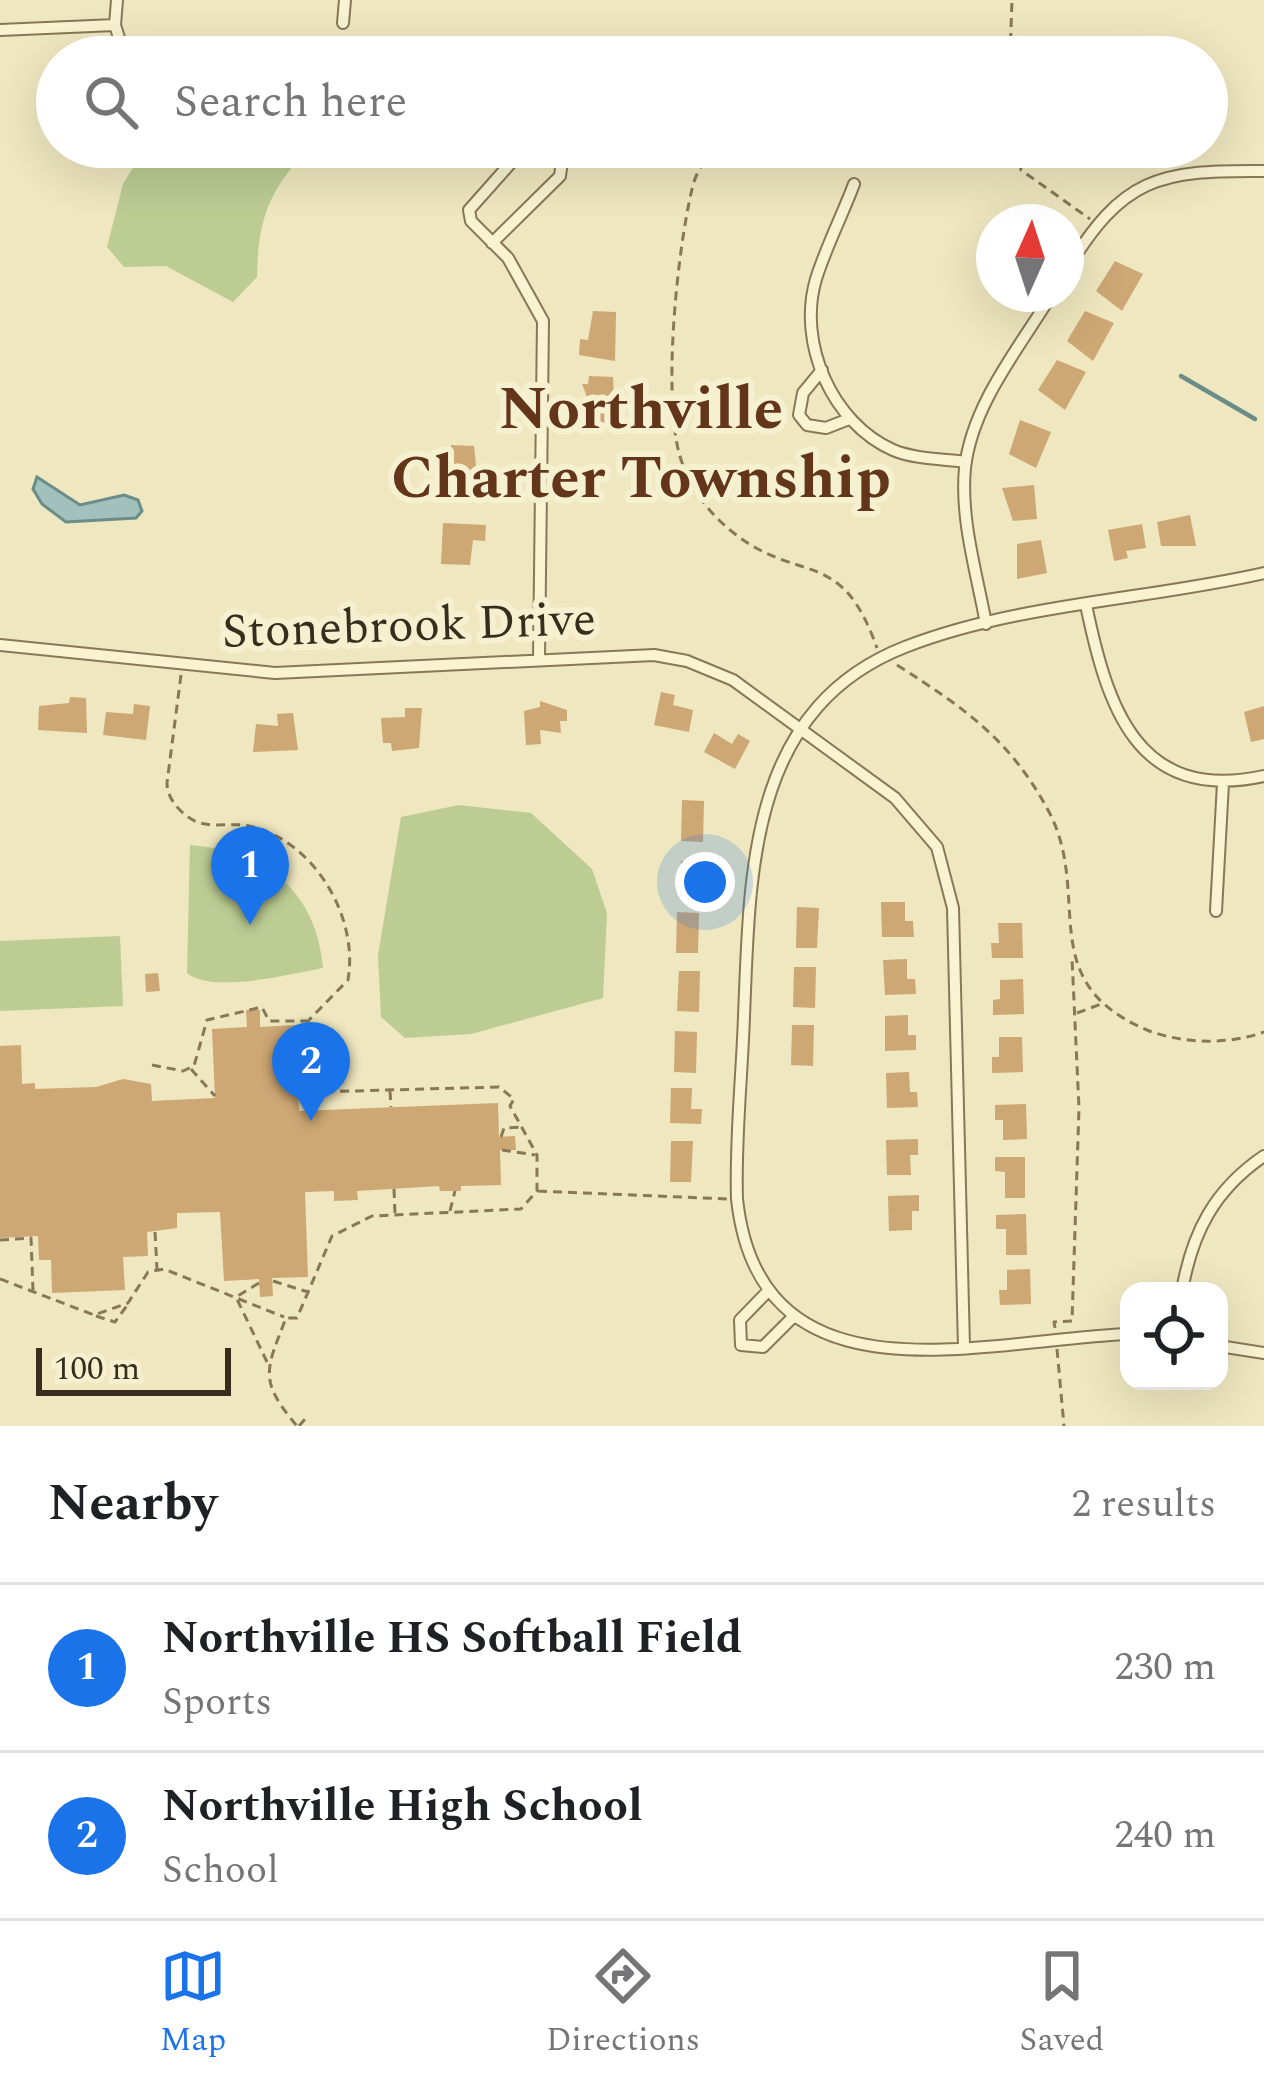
<!DOCTYPE html>
<html lang="en">
<head>
<meta charset="utf-8">
<style>
  :root { --surface:#fff; --page:#f6f6f6; --text:#202124; --muted:#757577; --line:#e0e0e0; --accent:#1a73e8 }
  body { margin:0; font-family:Spectral,serif; background:var(--page); color:var(--text) }
  .controls { position:absolute; right:36px; bottom:36px; display:grid; overflow:hidden; border-radius:24px; box-shadow:0 12px 48px #0002 }
  .controls button { width:108px; height:108px; display:grid; place-items:center; padding:0; border:0; border-bottom:3px solid var(--line); background:var(--surface); color:var(--text); font:60px sans-serif }
  .compass { position:absolute; left:976px; top:204px; width:108px; height:108px; border-radius:50%; background:var(--surface); box-shadow:0 12px 48px #0002; rotate:3deg }
  .scale { position:absolute; left:36px; bottom:30px; width:195px; box-sizing:border-box; padding-left:12px; border:6px solid #362d1c; border-top:0; font-size:33px; line-height:42px; white-space:nowrap; color:#362d1c; -webkit-text-stroke:9px #f5f0cf; paint-order:stroke }
  .you { position:absolute; left:705px; top:882px; width:42px; height:42px; margin:-30px; border:9px solid #fff; border-radius:50%; background:#1a73e8; box-shadow:0 0 0 18px #1a73e833 }
  .badge { display:grid; place-items:center; width:78px; height:78px; border-radius:50%; background:var(--accent); color:#fff; font-size:39px; font-weight:700 }
  .pin { position:absolute; translate:-50% -99px; filter:drop-shadow(0 3px 6px #0008) }
  .pin::after { content:''; position:absolute; top:63px; width:42px; height:36px; background:inherit; clip-path:polygon(0 0,100% 0,50% 100%) }
  .list { margin:0; padding:0; list-style:none }
  h2 { display:flex; justify-content:space-between; align-items:center; height:156px; margin:0; padding:0 48px; font-size:51px }
  h2 small { font-size:39px; font-weight:400; color:var(--muted) }
  .list li { display:grid; grid-template-columns:78px 1fr auto; gap:36px; align-items:center; box-sizing:border-box; height:168px; padding:0 48px; border-top:3px solid var(--line) }
  .list b { display:block; font-size:45px; white-space:nowrap }
  .list p { margin:0; font-size:39px; white-space:nowrap; color:var(--muted) }
  .list em { font-size:39px; font-style:normal; color:var(--muted) }
  .icon { flex:none; width:66px; height:66px; fill:none; stroke:currentColor; stroke-width:2; stroke-linecap:round; stroke-linejoin:round }
  .map { position:relative; flex:none; width:1264px; height:1426px; overflow:hidden }
  .search { position:absolute; background:var(--surface); box-shadow:0 12px 48px #0002; left:36px; right:36px; top:36px; height:132px; display:flex; align-items:center; gap:30px; box-sizing:border-box; padding:0 42px; border-radius:66px; color:var(--muted); font-size:45px }
  .sheet { height:492px; background:var(--surface) }
  nav { display:flex; justify-content:space-around; align-items:center; box-sizing:border-box; height:168px; border-top:3px solid var(--line); background:var(--surface); font-size:33px; color:var(--muted) }
  nav a { display:grid; justify-items:center; gap:6px }
  nav .on { color:var(--accent) }
  .map>svg:first-child { display:block }
</style>
</head>
<body>
<div class="map">
<svg width="1264" height="1426" viewBox="0 0 1264 1426">
  <rect width="100%" height="100%" fill="#eee7bf"/>
  <path fill="#bccc93" d="M146 147H310C269 190 258 218 257 277L233 302 166 266 124 267 107 247 123 184Z
    M459 805 531 813 592 869 607 913 603 998 471 1034 405 1038 381 1017 378 955 401 817Z
    M190 845C265 851 316 890 323 968 291 974 212 994 187 973Z
    M120 936 123 1006 0 1011V941Z"/>
  <path fill="#a2c0bc" stroke="#6a8d8a" stroke-width="3" d="M37 477 80 505 124 495 138 500 142 511 136 518 66 522 42 504 33 489Z"/>
  <g fill="none" stroke-linecap="round" stroke-linejoin="round">
    <path stroke="#6a8d8a" stroke-width="4.5" d="M1181 376 1255 419"/>
  </g>
  <path fill="#cda774" d="M1115 261 1143 274 1122 311 1096 291Z
    M593 311 616 312 615 361 579 355 580 339 588 340Z
    M1085 311 1114 323 1093 361 1067 341Z
    M1057 360 1086 372 1065 410 1038 390Z
    M589 376 613 377 614 400 606 423 585 422 589 402 582 384H588Z
    M1020 420 1051 432 1036 468 1009 454Z
    M451 445 474 446 477 475 488 476 487 492 448 494 449 483H438L439 473 449 474Z
    M1034 485 1037 519 1013 521 1002 488Z
    M1190 515 1196 546H1161L1157 522Z
    M443 523 486 525 485 541 473 540 470 565 441 564Z
    M1142 524 1146 548 1126 551 1128 558 1114 561 1108 530Z
    M1041 540 1047 573 1017 579V544Z
    M661 692 675 695 673 705 693 710 689 732 654 725Z
    M70 697 86 698 87 733 38 730 39 706 69 703Z
    M540 701 567 710V721H560L561 733 540 730 541 744 526 745 524 711 540 707Z
    M134 704 150 706 146 740 103 735 106 712 133 714Z
    M1264 706V739L1251 742 1244 712Z
    M405 708H422L419 748 392 751 391 743H383L381 718 405 717Z
    M293 713 298 750 253 752 256 724 278 726 277 714Z
    M714 733 732 744 738 734 750 741 735 769 704 752Z
    M682 800 704 801 703 842 681 841Z
    M681 861 704 862V882H713L712 897 680 896Z
    M881 902H905V921H913L914 937H882Z
    M797 907 819 908 817 948H796Z
    M677 912 699 913 698 953H676Z
    M998 923H1022L1023 958H992L991 943H999Z
    M907 959V979H915L916 994 885 995 883 960Z
    M794 967H816L815 1008 793 1007Z
    M679 971H700L699 1012 677 1011Z
    M158 973 160 991 146 992 145 974Z
    M1023 979 1024 1014 993 1015V1000L1000 999V980Z
    M246 1010H260V1027L295 1025 299 1111 498 1103 499 1137 515 1136 516 1150H500L501 1185 461 1186V1191H440L439 1186 357 1191 358 1200 334 1201V1191L305 1192 308 1277 272 1278 273 1296 260 1297 259 1279 224 1281 220 1212 177 1213V1228L147 1232 148 1256 123 1257 125 1290 52 1293 51 1260H39L38 1236 0 1238V1046L21 1045 22 1084 35 1083V1089L96 1087 123 1079 151 1084 152 1101 215 1098 212 1029 247 1027Z
    M908 1015V1035H916V1050L885 1051V1016Z
    M792 1025H814L813 1066 791 1065Z
    M675 1031 697 1032 696 1073 674 1072Z
    M999 1037H1022L1023 1072 992 1073V1057H999Z
    M909 1072 910 1092H917L918 1107 887 1108 886 1073Z
    M671 1088H692L691 1109H702L701 1124 670 1123Z
    M1026 1104 1027 1139 1003 1140V1120H995V1105Z
    M918 1139V1155H910L911 1175H887L886 1140Z
    M671 1141H693L691 1182H670Z
    M995 1157H1025V1198H1005V1172L995 1171Z
    M919 1195V1211H912V1230L889 1231 888 1196Z
    M1026 1214 1027 1255H1006V1229H996V1215Z
    M1030 1269 1031 1304 1000 1305 999 1290H1007V1270Z"/>
  <g fill="none" stroke-linecap="round" stroke-linejoin="round">
    <g stroke="#877857" stroke-width="14">
      <path id="street" d="M117 0 115 25 125 57
        M343 23 345 0
        M0 30 115 25
        M525 147 469 210 471 221 508 258 543 321 539 658
        M854 184C842 216 826 247 816 279 797 343 832 423 893 450 914 459 943 459 966 462
        M492 243 560 176 562 161 555 147
        M1066 271C1123 177 1158 170 1264 171
        M822 370 803 393 799 415 807 425 826 428 849 419
        M1086 605C1107 705 1136 804 1264 776
        M986 624C977 574 960 519 965 468 972 404 1020 347 1052 294
        M0 645 275 673 654 655 687 661 733 680 895 798 937 847 953 908 964 1347
        M1216 911 1223 783
        M769 1290 740 1320 741 1345 763 1347 794 1316
        M1182 1291C1192 1233 1214 1190 1264 1156
        M1129 1334C986 1339 760 1411 737 1199 735 1139 742 1077 744 1016 750 876 747 709 905 647 1018 603 1146 600 1264 573
        M1219 1346 1264 1353"/>
    </g>
    <path stroke="#877857" stroke-width="3" stroke-dasharray="9 6" stroke-linecap="butt" d="M139 55 162 47 343 43V37
      M827 57 864 45 888 57
      M1010 57 1012 0
      M711 147C705 160 695 174 692 189 677 253 663 390 679 453 688 486 708 513 735 534 801 585 841 546 877 648
      M1018 147 1021 170 1090 219
      M897 665C964 708 1009 738 1048 810 1094 895 1031 981 1147 1030 1183 1044 1228 1045 1264 1032
      M181 675 167 783C167 798 179 812 193 820 208 829 232 822 249 826 314 840 359 917 348 980L309 1020
      M1077 1013 1101 1004
      M152 1065 183 1071 194 1066 207 1020 262 1007 269 1021H308L314 1092 499 1087 514 1099 510 1106 537 1155V1191L521 1209 372 1216 332 1236 297 1318H286C266 1370 258 1380 297 1426
      M191 1069 215 1096
      M390 1091 391 1107
      M501 1137 504 1128 524 1127
      M502 1150 535 1155
      M394 1189 395 1214
      M538 1191 727 1199
      M450 1211 455 1191
      M155 1232 157 1269
      M0 1240 31 1238 33 1290
      M0 1279 94 1315 128 1303 148 1272 164 1269 284 1317
      M273 1281 308 1292
      M259 1283 236 1297 267 1362
      M96 1316 115 1322 128 1304
      M1055 1328 1054 1322 1072 1321 1079 1108 1072 958
      M1057 1349 1064 1426
      M299 1426 305 1419"/>
    <use href="#street" stroke="#f9f3d2" stroke-width="10"/>
  </g>
  <g text-anchor="middle" dominant-baseline="central" stroke-width="12" stroke-linejoin="round" paint-order="stroke">
    <g font-size="48" fill="#362d1c" stroke="#f5f0cf">
      <text transform="translate(409 626) rotate(-2)">Stonebrook Drive</text>
    </g>
    <g font-size="60" font-weight="bold" fill="#63361b" stroke="#f5f0cf">
      <text x="641" y="410">Northville<tspan x="641" dy="69">Charter Township</tspan></text>
    </g>
  </g>
</svg>
<div class="controls">
<button><svg class="icon" aria-label="locate" viewBox="0 0 24 24"><circle cx="12" cy="12" r="6"/><path d="M12 2v4M12 18v4M2 12h4M18 12h4"/></svg></button>
</div>
<svg class="compass" viewBox="-18 -18 36 36"><path d="M0-13l5 13h-10z" fill="#e53935"/><path d="M0 13l5-13h-10z" fill="#757577"/></svg>
<div class="scale">100 m</div>
<div class="you"></div>
<div class="pin badge" style="left:250px;top:925px">1</div>
<div class="pin badge" style="left:311px;top:1121px">2</div>
<div class="search"><svg class="icon" aria-label="search" viewBox="0 0 24 24"><circle cx="10" cy="10" r="6"/><path d="M15 15l6 6"/></svg>Search here</div>
</div>
<section class="sheet">
<h2>Nearby<small>2 results</small></h2>
<ul class="list">
<li><span class="badge">1</span><div><b>Northville HS Softball Field</b><p>Sports</p></div><em>230 m</em></li>
<li><span class="badge">2</span><div><b>Northville High School</b><p>School</p></div><em>240 m</em></li>
</ul>
</section>
<nav>
<a class="on"><svg class="icon" aria-label="map" viewBox="0 0 24 24"><path d="M3 6l6-2 6 2 6-2v14l-6 2-6-2-6 2zM9 4v14M15 6v14"/></svg>Map</a>
<a><svg class="icon" aria-label="directions" viewBox="0 0 24 24"><path d="M12 3l9 9-9 9-9-9zM9 14v-3h6M13 9l2 2-2 2"/></svg>Directions</a>
<a><svg class="icon" aria-label="saved" viewBox="0 0 24 24"><path d="M7 4h10v16l-5-4-5 4z"/></svg>Saved</a>
</nav>
</body>
</html>
